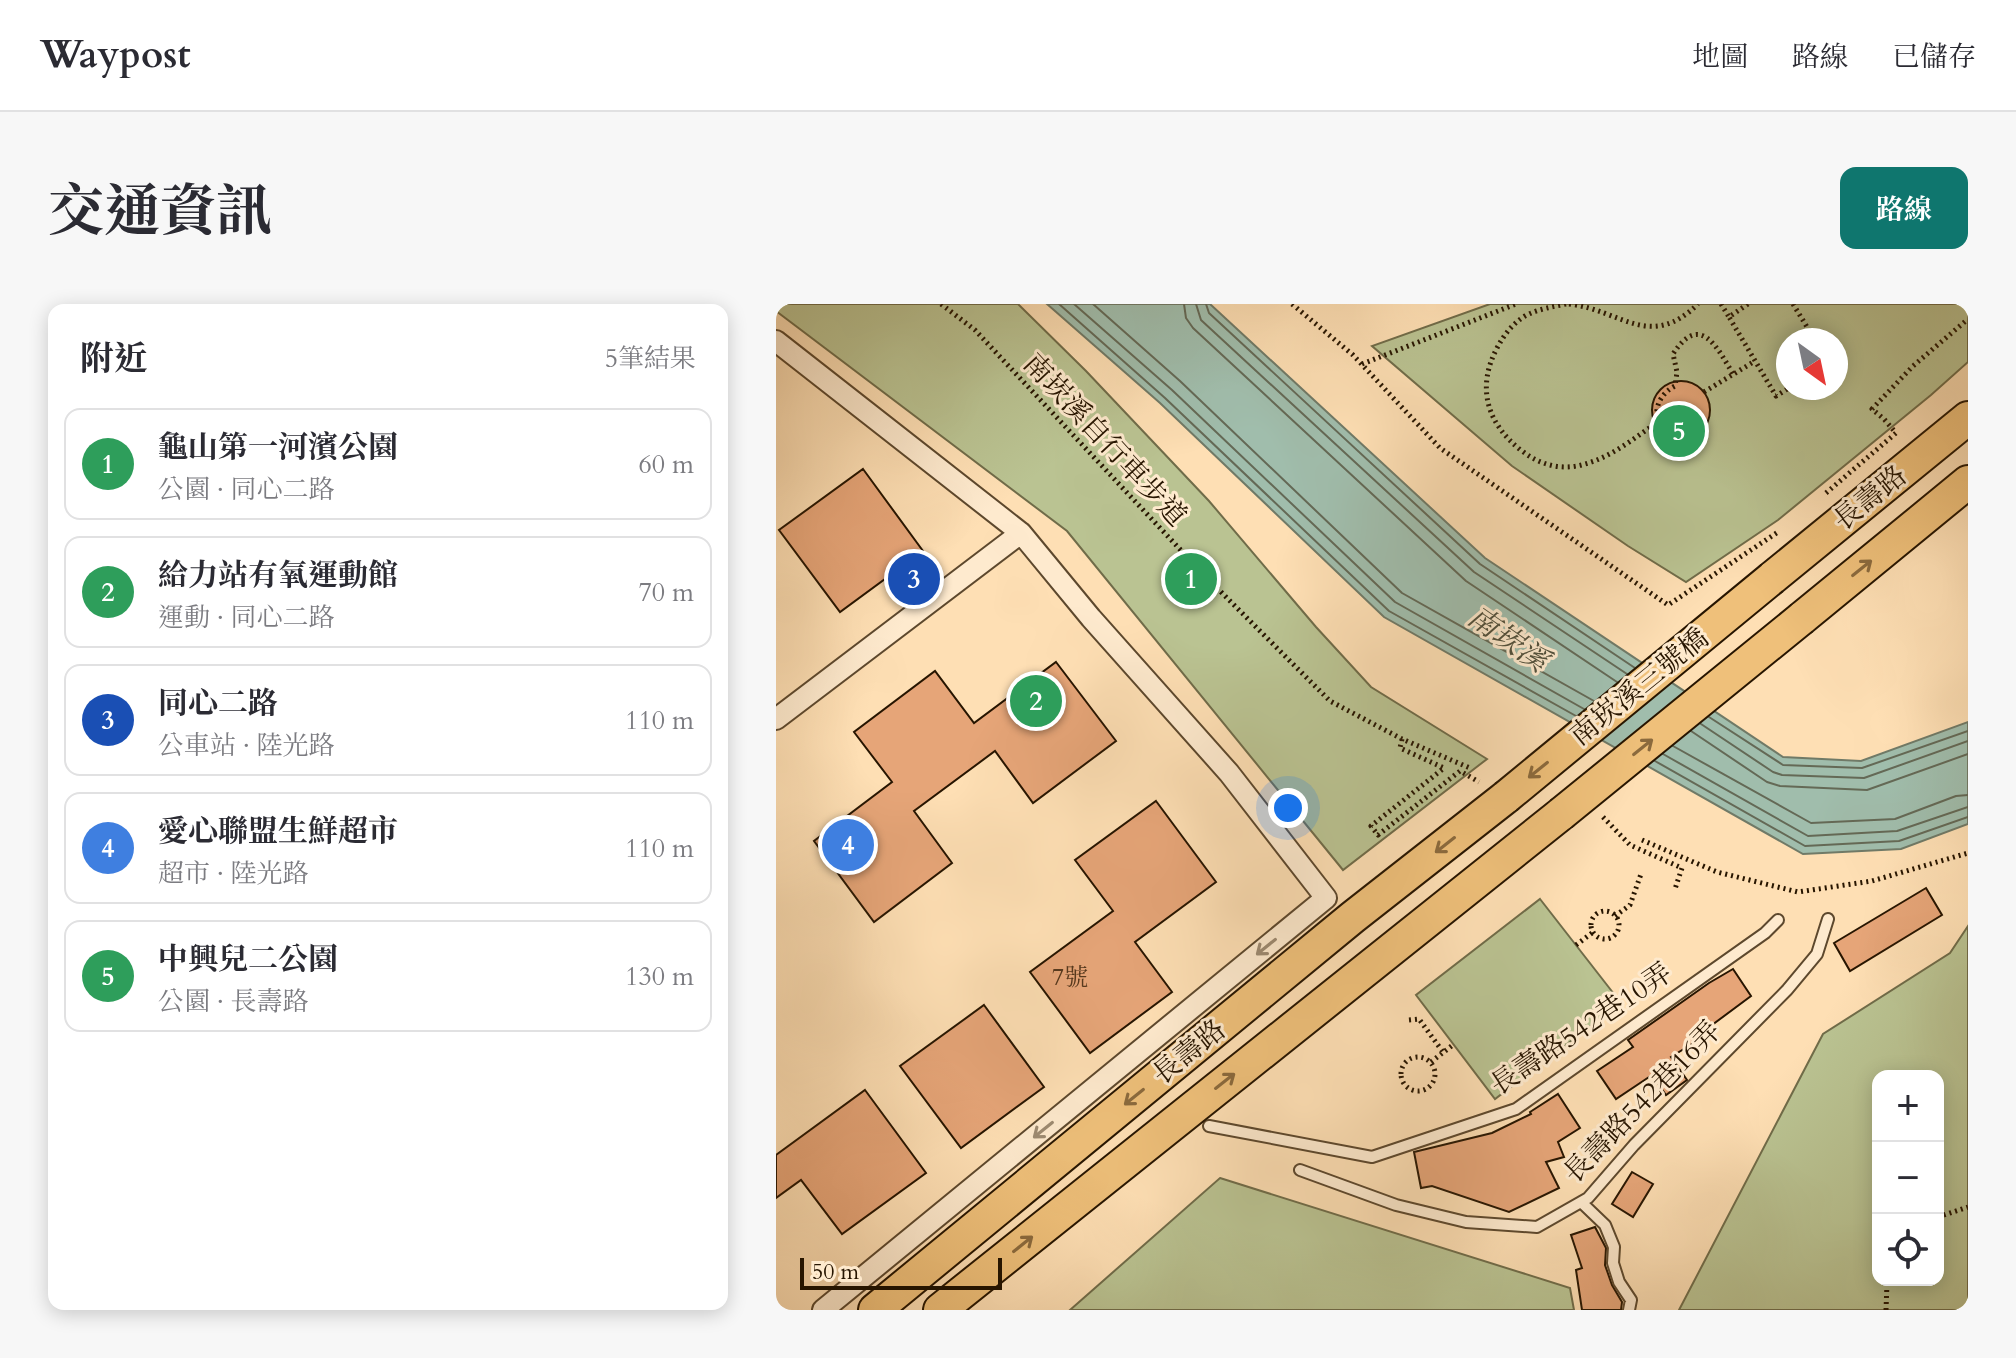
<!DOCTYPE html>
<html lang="zh-TW">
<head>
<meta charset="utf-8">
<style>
  :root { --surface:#fff; --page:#f7f7f7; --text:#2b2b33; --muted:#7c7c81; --line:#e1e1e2; --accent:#0f766e }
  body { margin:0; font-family:Cardo,"Noto Serif TC",serif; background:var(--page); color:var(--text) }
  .controls { position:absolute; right:24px; bottom:24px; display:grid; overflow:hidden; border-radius:16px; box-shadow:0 4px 20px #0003 }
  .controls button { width:72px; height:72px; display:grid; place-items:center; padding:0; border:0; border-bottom:2px solid var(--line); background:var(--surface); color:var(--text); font:40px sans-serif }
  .compass { position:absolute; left:1000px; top:24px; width:72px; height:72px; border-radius:50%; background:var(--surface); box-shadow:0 4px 20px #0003; rotate:147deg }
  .scale { position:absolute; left:24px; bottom:20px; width:202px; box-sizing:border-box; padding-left:8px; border:4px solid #271500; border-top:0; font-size:22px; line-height:28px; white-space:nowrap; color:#271500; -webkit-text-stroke:6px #feeace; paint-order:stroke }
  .you { position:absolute; left:512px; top:504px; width:28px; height:28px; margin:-20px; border:6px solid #fff; border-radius:50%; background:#1a73e8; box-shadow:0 0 0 12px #1a73e833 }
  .badge { display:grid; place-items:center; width:52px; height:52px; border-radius:50%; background:var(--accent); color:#fff; font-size:26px; font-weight:700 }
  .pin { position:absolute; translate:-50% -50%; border:4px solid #fff; box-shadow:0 2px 8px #0006 }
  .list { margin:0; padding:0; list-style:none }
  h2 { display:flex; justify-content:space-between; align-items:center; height:104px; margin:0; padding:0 32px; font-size:34px }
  h2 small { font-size:26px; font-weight:400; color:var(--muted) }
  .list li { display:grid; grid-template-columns:52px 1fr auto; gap:24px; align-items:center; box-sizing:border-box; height:112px; margin:0 16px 16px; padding:0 16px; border:2px solid var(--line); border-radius:16px }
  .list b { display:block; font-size:30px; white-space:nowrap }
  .list p { margin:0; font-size:26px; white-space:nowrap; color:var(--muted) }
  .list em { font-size:26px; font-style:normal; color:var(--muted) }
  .icon { flex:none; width:44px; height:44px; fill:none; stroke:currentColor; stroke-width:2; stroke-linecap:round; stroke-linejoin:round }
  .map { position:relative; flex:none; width:1192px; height:1006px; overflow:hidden; border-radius:16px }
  header { display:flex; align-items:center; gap:48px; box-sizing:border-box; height:112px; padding:0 40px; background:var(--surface); border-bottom:2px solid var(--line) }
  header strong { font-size:38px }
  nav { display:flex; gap:44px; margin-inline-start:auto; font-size:28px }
  .intro { display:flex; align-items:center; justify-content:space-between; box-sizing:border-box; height:192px; padding:0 48px }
  h1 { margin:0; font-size:56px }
  .button { padding:20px 36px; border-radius:16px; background:var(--accent); color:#fff; font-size:28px; font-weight:700 }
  main { display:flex; gap:48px; padding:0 48px }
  aside { flex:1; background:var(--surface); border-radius:16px; box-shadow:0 4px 20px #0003 }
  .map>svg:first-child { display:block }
</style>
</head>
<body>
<header>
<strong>Waypost</strong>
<nav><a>地圖</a><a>路線</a><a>已儲存</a></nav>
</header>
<div class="intro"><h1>交通資訊</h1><a class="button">路線</a></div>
<main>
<aside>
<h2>附近<small>5筆結果</small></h2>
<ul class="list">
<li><span class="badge" style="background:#2e9e5b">1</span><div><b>龜山第一河濱公園</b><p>公園 · 同心二路</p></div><em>60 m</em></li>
<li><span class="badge" style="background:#2e9e5b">2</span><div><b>給力站有氧運動館</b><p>運動 · 同心二路</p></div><em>70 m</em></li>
<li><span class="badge" style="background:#1a4fb4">3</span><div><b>同心二路</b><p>公車站 · 陸光路</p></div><em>110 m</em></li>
<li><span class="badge" style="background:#3f7fe0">4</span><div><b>愛心聯盟生鮮超市</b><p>超市 · 陸光路</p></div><em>110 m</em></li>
<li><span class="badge" style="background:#2e9e5b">5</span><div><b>中興兒二公園</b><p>公園 · 長壽路</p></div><em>130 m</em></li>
</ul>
</aside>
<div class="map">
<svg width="1192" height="1006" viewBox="0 0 1192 1006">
  <rect width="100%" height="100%" fill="#fedfb4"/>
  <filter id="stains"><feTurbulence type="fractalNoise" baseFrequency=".0025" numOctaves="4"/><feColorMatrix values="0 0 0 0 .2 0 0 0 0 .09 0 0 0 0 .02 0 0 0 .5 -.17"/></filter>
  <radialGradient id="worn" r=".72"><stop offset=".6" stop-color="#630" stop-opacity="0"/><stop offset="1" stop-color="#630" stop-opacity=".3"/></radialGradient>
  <path fill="#bac392" stroke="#706c49" stroke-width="2" fill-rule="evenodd" d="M0 0H242L310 67 433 197 540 323 595 383 711 455 567 566 291 227 0 7Z
    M714 0H1192V58L1155 91 1002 216 910 278 852 242 736 162 596 42ZM1012 36H1060V84H1012Z
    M764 595 845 699 719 795 640 691Z
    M1192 622V1006H903L1047 730 1174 649ZM1102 772H1162V976H1102Z
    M444 874 794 984 798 1006H294Z"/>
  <path fill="#a0bdac" stroke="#707a67" stroke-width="2" d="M271 0H434L709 254 1007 453 1085 457 1192 418V520L1125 545 1027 550 608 313 384 99Z"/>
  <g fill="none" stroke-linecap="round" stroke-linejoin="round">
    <path stroke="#646956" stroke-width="2" d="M283 0 389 94 613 307 800 412
      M298 0 396 86 619 298 808 405
      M317 0 404 77 626 289 818 397
      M408 0 410 14 417 24 690 277 841 378
      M420 0 425 16 698 268 851 370
      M430 0 433 9 704 260 859 364
      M933 413 1007 461 1086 464 1192 427
      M925 420 997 468 1006 471 1088 474 1192 437
      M915 427 991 478 1004 482 1091 486 1192 450
      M897 442 1035 519 1119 515 1180 492 1192 491
      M887 450 1032 532 1121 527 1192 503
      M879 457 1029 542 1123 537 1192 513"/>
  </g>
  <path fill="#e6a578" stroke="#271500" stroke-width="2" d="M876 106a29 29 0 1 1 58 0a29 29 0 1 1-58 0Z
    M87 165 147 247 64 308 3 226Z
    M280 358 340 437 257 499 219 447 138 507 176 559 98 618 38 537 116 478 78 428 159 367 198 419Z
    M380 497 440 578 359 638 396 688 314 749 254 668 337 607 299 556Z
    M1150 584 1166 611 1074 667 1058 639Z
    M957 665 975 692 932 724 935 728 895 753 911 776 890 791 876 771 840 795 821 767 857 743 852 736 933 679Z
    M208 701 268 783 185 844 124 762Z
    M89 786 150 869 66 930 25 876 0 894V851Z
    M782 790 804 824 782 838 788 853 770 858 783 884 733 908 656 882 645 884 638 848 716 829 755 810 754 808Z
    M856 868 877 880 857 913 836 900Z
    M819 923 830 944 829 961 836 981 846 998 845 1006H806L800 966 806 964 795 931Z"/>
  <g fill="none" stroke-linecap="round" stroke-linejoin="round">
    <g stroke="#5d482d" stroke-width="14">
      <path id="lane" d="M433 822 596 853 740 805 989 629 1002 616
        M524 866 620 901 690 918 761 923 812 894 858 841 1011 686 1041 650 1052 615
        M805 898 829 921 838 943 837 959 843 978 855 996 853 1006"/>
    </g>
    <g stroke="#5d482d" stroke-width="24">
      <path id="street" d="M0 37 245 229 315 314 453 469 550 594 47 1006
        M0 415 245 229"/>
    </g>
    <g stroke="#271500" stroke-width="36">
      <path id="primary" d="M996 274 1192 114
        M1026 314 1192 178
        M99 1006 577 613 730 493
        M164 1006 785 510"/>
    </g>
    <path stroke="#271500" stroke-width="5" stroke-dasharray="2 4" stroke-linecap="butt" d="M165 0 199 26 428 271 554 397 626 435 694 464
      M516 0 577 51 664 144 892 301 1002 228
      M790 0C776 3 762 5 749 12 736 20 728 31 721 44 700 84 711 120 746 147 764 161 786 167 809 160 835 153 857 135 879 120
      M793 0C845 6 874 47 922 0
      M945 0 953 13
      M972 0 953 13 1000 92 1013 84
      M1017 0 1039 36
      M586 60 740 0
      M928 88 979 57
      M1050 189 1120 129 1108 115 1096 105 1137 62 1192 15
      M626 435 624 444 668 464 595 522 602 531 684 467 703 478
      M866 536 941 568 1022 588 1096 577 1192 549
      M815 621a14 14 0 1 1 28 0a14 14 0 1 1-28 0Z
      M839 612 854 601 865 570
      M800 641 816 629
      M633 716 643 715 667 748
      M625 770a17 17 0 1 1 34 0a17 17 0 1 1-34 0Z
      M655 758 678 740
      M1162 913 1192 903
      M1106 976 1111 979 1119 976
      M1110 1006 1111 979"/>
    <use href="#lane" stroke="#feeace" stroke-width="10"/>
    <use href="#street" stroke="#feeace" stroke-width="20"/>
    <use href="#primary" stroke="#efc07a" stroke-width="32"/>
    <g stroke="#271500" stroke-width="36" stroke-linecap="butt">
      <path id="primary-bridge" d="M730 493 996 274
        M785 510 1026 314"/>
    </g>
    <path stroke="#271500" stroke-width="5" stroke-dasharray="2 4" stroke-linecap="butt" d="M904 130C873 127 875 94 899 82L901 68 897 50C924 8 941 43 957 70
      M827 513 854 541 906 564 899 585"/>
    <use href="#primary-bridge" stroke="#efc07a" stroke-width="32"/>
  </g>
  <defs><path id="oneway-shaft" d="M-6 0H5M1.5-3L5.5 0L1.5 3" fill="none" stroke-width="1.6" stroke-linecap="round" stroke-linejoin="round" transform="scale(2)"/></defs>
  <g stroke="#8b6a3d">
    <use href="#oneway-shaft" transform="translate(1086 264) rotate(-39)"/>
    <use href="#oneway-shaft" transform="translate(867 443) rotate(-39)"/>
    <use href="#oneway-shaft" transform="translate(762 466) rotate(141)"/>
    <use href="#oneway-shaft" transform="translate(669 541) rotate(142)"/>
    <use href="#oneway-shaft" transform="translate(449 777) rotate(-38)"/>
    <use href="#oneway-shaft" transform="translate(358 793) rotate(141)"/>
    <use href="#oneway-shaft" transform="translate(247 940) rotate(-39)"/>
  </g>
  <g stroke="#9d8a71">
    <use href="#oneway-shaft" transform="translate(490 643) rotate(141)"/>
    <use href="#oneway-shaft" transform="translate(267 826) rotate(141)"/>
  </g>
  <g text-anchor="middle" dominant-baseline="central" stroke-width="6" stroke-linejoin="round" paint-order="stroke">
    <g font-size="24" fill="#57391e">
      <text x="294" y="673">7號</text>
    </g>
    <g font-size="28" fill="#271500" stroke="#feeace">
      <text transform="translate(329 136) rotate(47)">南崁溪自行車步道</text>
      <text transform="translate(1094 194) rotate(-39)">長壽路</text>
      <text transform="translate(863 383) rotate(-39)">南崁溪三號橋</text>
      <text transform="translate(805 725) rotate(-34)">長壽路542巷10弄</text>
      <text transform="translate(413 748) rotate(-39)">長壽路</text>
      <text transform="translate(866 798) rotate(-46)">長壽路542巷16弄</text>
    </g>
    <g font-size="30" font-style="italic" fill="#51503c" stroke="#feeace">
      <text transform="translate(732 335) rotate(35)">南崁溪</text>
    </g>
  </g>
  <rect width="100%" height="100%" filter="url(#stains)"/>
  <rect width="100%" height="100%" fill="url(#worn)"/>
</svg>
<div class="controls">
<button>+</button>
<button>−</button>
<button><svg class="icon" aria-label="locate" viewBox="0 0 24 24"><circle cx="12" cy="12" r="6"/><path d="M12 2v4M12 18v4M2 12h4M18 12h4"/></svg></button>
</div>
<svg class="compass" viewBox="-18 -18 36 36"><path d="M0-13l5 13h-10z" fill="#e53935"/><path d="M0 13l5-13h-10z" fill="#7c7c81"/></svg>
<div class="scale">50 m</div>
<div class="you"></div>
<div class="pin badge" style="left:415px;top:275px;background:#2e9e5b">1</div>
<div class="pin badge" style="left:260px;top:397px;background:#2e9e5b">2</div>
<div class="pin badge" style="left:138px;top:275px;background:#1a4fb4">3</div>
<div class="pin badge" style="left:72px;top:541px;background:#3f7fe0">4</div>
<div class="pin badge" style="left:903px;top:127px;background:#2e9e5b">5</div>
</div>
</main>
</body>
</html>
